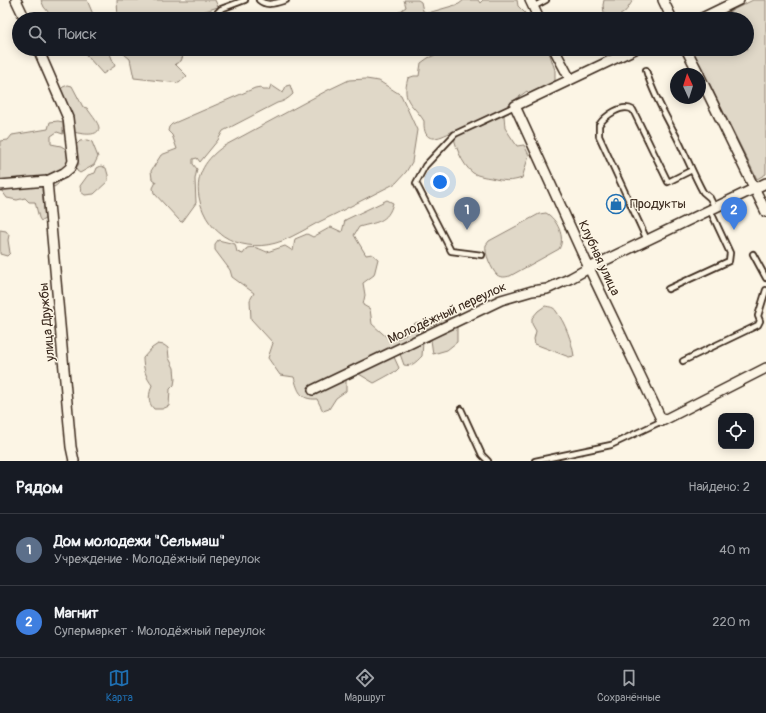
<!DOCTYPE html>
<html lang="ru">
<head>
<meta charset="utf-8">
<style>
  :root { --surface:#171b24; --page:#242831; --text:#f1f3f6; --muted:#9ea1a6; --line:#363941; --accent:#1f6fb2 }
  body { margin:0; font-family:Pangolin,sans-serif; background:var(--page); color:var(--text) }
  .controls { position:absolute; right:12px; bottom:12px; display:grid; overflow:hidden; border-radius:8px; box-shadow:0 2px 10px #0003 }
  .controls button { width:36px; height:36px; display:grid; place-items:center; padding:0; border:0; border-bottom:1px solid var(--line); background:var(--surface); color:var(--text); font:20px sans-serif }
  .compass { position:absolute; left:670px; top:68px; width:36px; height:36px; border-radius:50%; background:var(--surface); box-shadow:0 2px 10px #0003; rotate:356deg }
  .you { position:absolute; left:440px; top:182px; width:14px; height:14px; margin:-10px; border:3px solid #fff; border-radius:50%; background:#1a73e8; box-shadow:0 0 0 6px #1a73e833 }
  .badge { display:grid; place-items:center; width:26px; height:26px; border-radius:50%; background:var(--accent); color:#fff; font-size:13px; font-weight:700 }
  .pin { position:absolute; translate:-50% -33px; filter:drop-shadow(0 1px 2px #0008) }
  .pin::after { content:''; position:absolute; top:21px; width:14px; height:12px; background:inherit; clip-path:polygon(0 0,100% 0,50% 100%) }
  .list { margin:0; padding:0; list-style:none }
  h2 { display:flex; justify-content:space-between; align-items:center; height:52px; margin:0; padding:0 16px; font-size:17px }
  h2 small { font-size:13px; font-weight:400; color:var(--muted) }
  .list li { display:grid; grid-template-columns:26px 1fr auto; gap:12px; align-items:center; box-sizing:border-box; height:72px; padding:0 16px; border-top:1px solid var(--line) }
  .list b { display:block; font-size:15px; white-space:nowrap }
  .list p { margin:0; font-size:13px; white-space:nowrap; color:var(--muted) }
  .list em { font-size:13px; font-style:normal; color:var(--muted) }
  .icon { flex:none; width:22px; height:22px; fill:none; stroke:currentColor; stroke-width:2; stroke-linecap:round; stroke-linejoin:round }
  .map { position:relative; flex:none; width:766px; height:461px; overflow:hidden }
  .search { position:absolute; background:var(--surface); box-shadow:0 2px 10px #0003; left:12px; right:12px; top:12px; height:44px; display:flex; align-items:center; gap:10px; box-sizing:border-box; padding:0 14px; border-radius:22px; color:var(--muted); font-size:15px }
  .sheet { height:196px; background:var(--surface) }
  nav { display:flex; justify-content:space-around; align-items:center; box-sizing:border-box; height:56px; border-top:1px solid var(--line); background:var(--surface); font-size:11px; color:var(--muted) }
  nav a { display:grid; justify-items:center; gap:2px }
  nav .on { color:var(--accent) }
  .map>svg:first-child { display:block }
</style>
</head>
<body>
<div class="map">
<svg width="766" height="461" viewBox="0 0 766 461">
  <rect width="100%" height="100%" fill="#fcf5e5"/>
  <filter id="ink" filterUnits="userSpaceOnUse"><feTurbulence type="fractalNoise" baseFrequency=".025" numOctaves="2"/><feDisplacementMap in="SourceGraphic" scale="8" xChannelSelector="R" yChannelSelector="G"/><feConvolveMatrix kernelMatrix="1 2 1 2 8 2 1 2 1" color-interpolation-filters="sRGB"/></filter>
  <g filter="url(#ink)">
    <path fill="#e0d8c8" stroke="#8e8173" d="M41 0H87L95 19H54L44 7Z
      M117 0H215L218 7 180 19H118Z
      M404 0H418L421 2 423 11 428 13 459 4 464 0H478L480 3 483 0H517L518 6 531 19H418L410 14 405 17 406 19H395L399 12 406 7Z
      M604 0H633C626 11 625 15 611 18L604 13 603 5Z
      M753 0H766V174L757 179 692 49H747V19H715Z
      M81 49H108L115 66 103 74Z
      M118 49H176V51L183 56 181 61 175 64 187 76 179 83 134 78 130 59Z
      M429 49H548L555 70V88L531 96 527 91 509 104 504 116 505 128 517 146 524 145 529 155 522 178C511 182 503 181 491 178 485 177 478 176 473 173 462 165 454 144 453 131 438 139 423 145 424 121 413 103 401 103 408 78L414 76H419L421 63 428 58 435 55 433 50Z
      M366 79 379 81 401 95 417 130 412 162 406 172 396 183C370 196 344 210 317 223 306 229 294 236 282 241 245 255 206 237 199 197 195 174 207 158 224 146L328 90 349 80Z
      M68 85 72 86 83 107 87 108C89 112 99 123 99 128 98 138 78 133 73 132L60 90 63 87Z
      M271 85 283 93 286 86 290 85 293 94C288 99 283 102 277 103L223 131 218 140 200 162 197 158 193 159V164L197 169 195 179 196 203 183 221 181 222 179 220 154 193 153 188 156 182 152 179 151 171 161 155 177 149 172 135 168 131 169 127 172 124 255 88 261 87 263 90H269Z
      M58 121 63 122V134L57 132 51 136V144L61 146 66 149 69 162 61 170C58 178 63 182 54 187L50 185 42 189 45 219 41 221 39 218 35 202H29L25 198 17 200 7 198 2 191H0V141L8 140 12 135 48 129 50 122Z
      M87 140 92 142 98 157 94 165 80 173 77 171 76 168 79 164 75 156V146L80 141Z
      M101 166 106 168 108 175V181L94 194 85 195 81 192 80 186 88 175 95 173 97 168Z
      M387 200 393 203C388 223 376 222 359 227L354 235 366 255 372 254 378 259 374 275 363 283 365 295 363 305 370 309 372 324 391 341 404 336 415 323 429 320 433 323 437 319 452 315 455 318 457 328V342L447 350 433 354 431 340 423 342 422 356C416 362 412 367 404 365L400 354 394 357 399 368 396 371 376 382 374 383 359 374 346 379V391L336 398 329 409 323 411 317 399C300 400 298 391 294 377L280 375 268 358 273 343 251 319 250 300 254 293 232 277 230 270 215 250V244L218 240 235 244 237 252 243 254 247 248C255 246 260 249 267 252L285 246 293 251 295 239 307 234 313 237 331 227 342 232 345 220Z
      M546 213C557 219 566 238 559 249L510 276C506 277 501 278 497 275 492 270 484 253 486 245L489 241 539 214Z
      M0 230 6 231 9 235 8 240 10 253 7 256 0 254Z
      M545 306C550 307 554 307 556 311 565 322 572 342 574 356L569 357 535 344 534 339 536 331 532 324V318L538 311Z
      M158 344 164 345 168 348 169 358 174 368 175 379 174 385 170 389 169 406 162 409H154C147 402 149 394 152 385 146 378 143 368 143 358L152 348Z"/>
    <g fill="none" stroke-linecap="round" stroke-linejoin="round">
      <g stroke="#3b2a1e" stroke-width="8">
        <path id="service" d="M259 0C267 7 276 3 286 0
          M533 7 546 0
          M211 19 221 9 245 0
          M646 70C652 92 663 110 673 130 684 150 692 172 703 192L710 198 715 208
          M647 240 599 136V125C605 116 622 103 633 110L668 182 692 170
          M753 254 766 278
          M482 255 451 251 416 183 425 166 455 134 515 106
          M668 289 729 261 730 253 710 210
          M683 361 758 325 760 321 758 316 766 290
          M461 409 482 455 488 461
          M535 461 611 445 662 421"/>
      </g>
      <g stroke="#3b2a1e" stroke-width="12">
        <path id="minor" d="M16 0 25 19
          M530 0 539 19
          M663 0 672 19
          M700 19 739 0
          M554 49 570 79
          M635 49 515 106 589 268 662 421 766 368
          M686 49 699 74
          M700 77 766 212
          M47 181 71 447 74 461
          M0 185 47 181 64 173 70 168 73 161 68 118 38 49
          M313 390 501 300 532 291 547 289 571 278 589 268 766 183"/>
      </g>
      <use href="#service" stroke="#fcf5e5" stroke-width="4.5"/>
      <use href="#minor" stroke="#fcf5e5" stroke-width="9"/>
    </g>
  </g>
  <defs>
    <g id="shop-ring" transform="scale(1)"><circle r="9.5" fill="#fcf5e5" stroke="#1f6fb2" stroke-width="1.5"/><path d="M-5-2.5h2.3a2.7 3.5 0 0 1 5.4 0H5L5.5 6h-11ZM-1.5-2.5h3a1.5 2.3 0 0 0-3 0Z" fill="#1f6fb2"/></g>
  </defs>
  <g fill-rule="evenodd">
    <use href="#shop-ring" x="616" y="204"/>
  </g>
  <g text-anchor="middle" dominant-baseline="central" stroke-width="3" stroke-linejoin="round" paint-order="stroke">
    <g font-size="13" fill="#3b2a1e" stroke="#fcf5e5" text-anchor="start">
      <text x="630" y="204">Продукты</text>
    </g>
    <g font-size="13" fill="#3b2a1e" stroke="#fcf5e5">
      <text transform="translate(599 258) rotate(65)">Клубная улица</text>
      <text transform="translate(447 313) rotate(-25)">Молодёжный переулок</text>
      <text transform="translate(47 322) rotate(-95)">улица Дружбы</text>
    </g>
  </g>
</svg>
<div class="controls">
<button><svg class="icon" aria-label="locate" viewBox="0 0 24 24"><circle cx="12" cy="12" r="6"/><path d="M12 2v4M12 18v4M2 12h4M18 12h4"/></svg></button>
</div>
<svg class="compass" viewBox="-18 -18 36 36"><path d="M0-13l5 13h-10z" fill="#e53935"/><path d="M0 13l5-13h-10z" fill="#9ea1a6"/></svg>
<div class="you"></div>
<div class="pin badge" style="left:467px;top:230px;background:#5c6f8a">1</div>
<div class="pin badge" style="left:734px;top:230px;background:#3f7fe0">2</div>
<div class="search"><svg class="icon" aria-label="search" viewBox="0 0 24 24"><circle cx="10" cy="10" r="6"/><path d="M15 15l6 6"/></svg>Поиск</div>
</div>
<section class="sheet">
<h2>Рядом<small>Найдено: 2</small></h2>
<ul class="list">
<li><span class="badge" style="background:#5c6f8a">1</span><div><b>Дом молодежи &quot;Сельмаш&quot;</b><p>Учреждение · Молодёжный переулок</p></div><em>40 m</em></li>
<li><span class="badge" style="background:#3f7fe0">2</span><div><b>Магнит</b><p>Супермаркет · Молодёжный переулок</p></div><em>220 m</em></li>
</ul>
</section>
<nav>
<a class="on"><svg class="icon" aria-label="map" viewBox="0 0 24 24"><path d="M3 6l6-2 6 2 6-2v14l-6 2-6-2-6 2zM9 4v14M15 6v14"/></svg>Карта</a>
<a><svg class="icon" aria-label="directions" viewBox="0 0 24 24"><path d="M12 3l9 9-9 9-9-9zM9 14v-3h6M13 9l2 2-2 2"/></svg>Маршрут</a>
<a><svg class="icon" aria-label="saved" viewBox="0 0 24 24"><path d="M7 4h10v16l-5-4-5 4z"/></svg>Сохранённые</a>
</nav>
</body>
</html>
